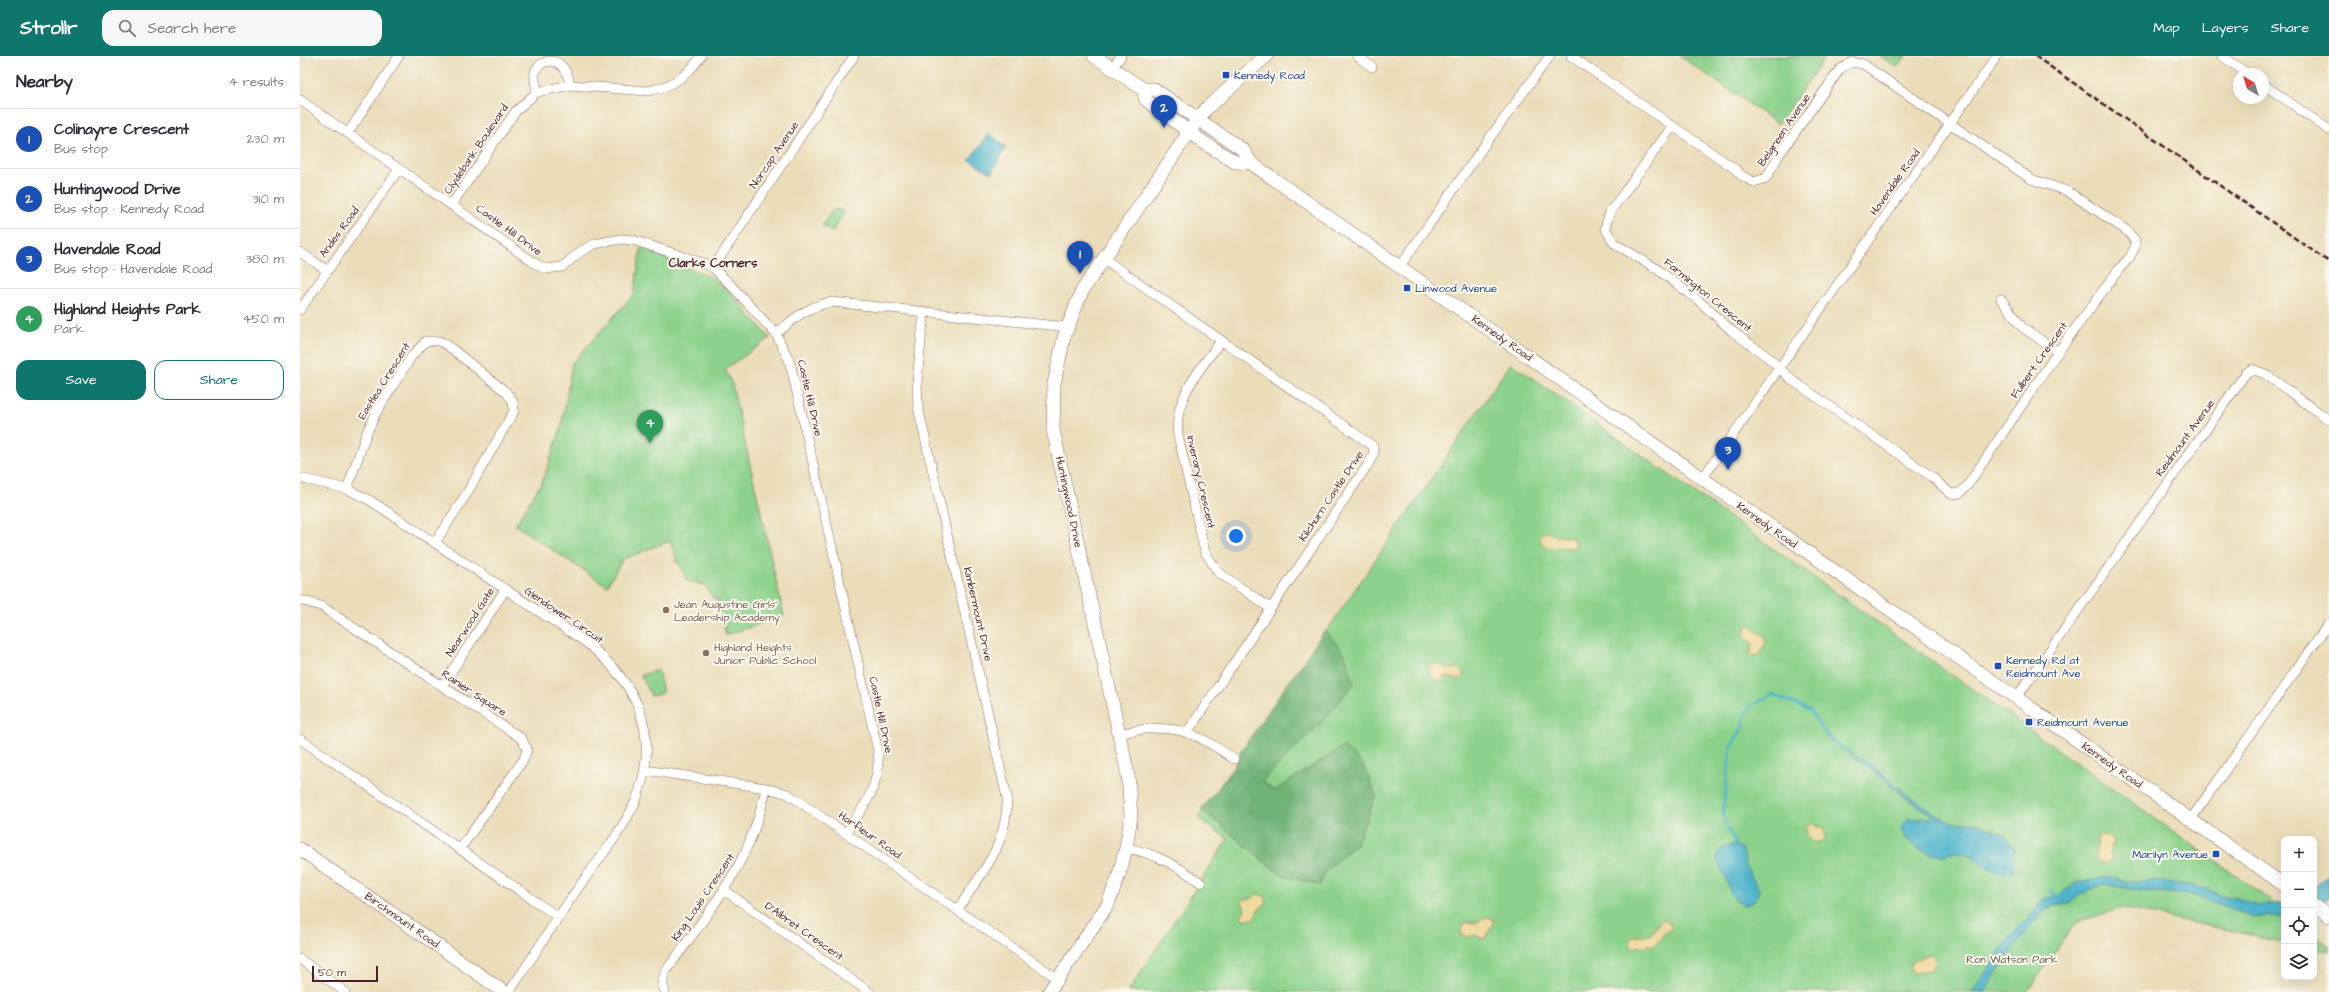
<!DOCTYPE html>
<html lang="en">
<head>
<meta charset="utf-8">
<style>
  :root { --surface:#fff; --page:#f7f7f7; --text:#2b2b33; --muted:#7c7c81; --line:#e1e1e2; --accent:#0f766e }
  body { margin:0; font-family:"Architects Daughter",sans-serif; background:var(--page); color:var(--text) }
  .controls { position:absolute; right:12px; bottom:12px; display:grid; overflow:hidden; border-radius:8px; box-shadow:0 4px 16px #0002 }
  .controls button { width:36px; height:36px; display:grid; place-items:center; padding:0; border:0; border-bottom:1px solid var(--line); background:var(--surface); color:var(--text); font:20px sans-serif }
  .compass { position:absolute; left:1933px; top:12px; width:36px; height:36px; border-radius:50%; background:var(--surface); box-shadow:0 4px 16px #0002; rotate:322deg }
  .scale { position:absolute; left:12px; bottom:10px; width:66px; box-sizing:border-box; padding-left:4px; border:2px solid #4a1f2b; border-top:0; font-size:11px; line-height:14px; white-space:nowrap; color:#4a1f2b; -webkit-text-stroke:3px #fbf7ec; paint-order:stroke }
  .you { position:absolute; left:936px; top:480px; width:14px; height:14px; margin:-10px; border:3px solid #fff; border-radius:50%; background:#1a73e8; box-shadow:0 0 0 6px #1a73e833 }
  .badge { display:grid; place-items:center; width:26px; height:26px; border-radius:50%; background:var(--accent); color:#fff; font-size:13px; font-weight:700 }
  .pin { position:absolute; translate:-50% -33px; filter:drop-shadow(0 1px 2px #0008) }
  .pin::after { content:''; position:absolute; top:21px; width:14px; height:12px; background:inherit; clip-path:polygon(0 0,100% 0,50% 100%) }
  .list { margin:0; padding:0; list-style:none }
  h2 { display:flex; justify-content:space-between; align-items:center; height:52px; margin:0; padding:0 16px; font-size:17px }
  h2 small { font-size:13px; font-weight:400; color:var(--muted) }
  .list li { display:grid; grid-template-columns:26px 1fr auto; gap:12px; align-items:center; box-sizing:border-box; height:60px; padding:0 16px; border-top:1px solid var(--line) }
  .list b { display:block; font-size:15px; white-space:nowrap }
  .list p { margin:0; font-size:13px; white-space:nowrap; color:var(--muted) }
  .list em { font-size:13px; font-style:normal; color:var(--muted) }
  .actions { display:flex; gap:8px; padding:12px 16px }
  .actions a { flex:1; padding:9px 0; border:1px solid var(--accent); border-radius:12px; text-align:center; font-size:14px; color:var(--accent) }
  .actions .main { background:var(--accent); color:#fff }
  .icon { flex:none; width:22px; height:22px; fill:none; stroke:currentColor; stroke-width:2; stroke-linecap:round; stroke-linejoin:round }
  .map { position:relative; flex:none; width:2029px; height:936px; overflow:hidden }
  header { display:flex; align-items:center; gap:24px; box-sizing:border-box; height:56px; padding:0 20px; background:var(--accent); color:#fff }
  header strong { font-size:19px }
  nav { display:flex; gap:22px; margin-inline-start:auto; font-size:14px }
  .search { width:280px; height:36px; background:var(--page); display:flex; align-items:center; gap:10px; box-sizing:border-box; padding:0 14px; border-radius:12px; color:var(--muted); font-size:15px }
  main { display:flex }
  aside { flex:1; background:var(--surface) }
  .map>svg:first-child { display:block }
</style>
</head>
<body>
<header>
<strong>Strollr</strong>
<div class="search"><svg class="icon" aria-label="search" viewBox="0 0 24 24"><circle cx="10" cy="10" r="6"/><path d="M15 15l6 6"/></svg>Search here</div>
<nav><a>Map</a><a>Layers</a><a>Share</a></nav>
</header>
<main>
<aside>
<h2>Nearby<small>4 results</small></h2>
<ul class="list">
<li><span class="badge" style="background:#1a4fb4">1</span><div><b>Colinayre Crescent</b><p>Bus stop</p></div><em>230 m</em></li>
<li><span class="badge" style="background:#1a4fb4">2</span><div><b>Huntingwood Drive</b><p>Bus stop · Kennedy Road</p></div><em>310 m</em></li>
<li><span class="badge" style="background:#1a4fb4">3</span><div><b>Havendale Road</b><p>Bus stop · Havendale Road</p></div><em>380 m</em></li>
<li><span class="badge" style="background:#2e9e5b">4</span><div><b>Highland Heights Park</b><p>Park</p></div><em>450 m</em></li>
</ul>
<div class="actions"><a class="main">Save</a><a>Share</a></div>
</aside>
<div class="map">
<svg width="2029" height="936" viewBox="0 0 2029 936">
  <rect width="100%" height="100%" fill="#fbf7ec"/>
  <filter id="ink" filterUnits="userSpaceOnUse"><feTurbulence type="fractalNoise" baseFrequency=".025" numOctaves="2"/><feDisplacementMap in="SourceGraphic" scale="8" xChannelSelector="R" yChannelSelector="G"/><feConvolveMatrix kernelMatrix="1 2 1 2 8 2 1 2 1" color-interpolation-filters="sRGB"/></filter>
  <filter id="wash" filterUnits="userSpaceOnUse"><feTurbulence type="fractalNoise" baseFrequency=".012" numOctaves="4" result="noise"/><feDisplacementMap in="SourceGraphic" scale="16" xChannelSelector="R" yChannelSelector="G"/><feGaussianBlur stdDeviation="0.9" result="paint"/><feColorMatrix in="noise" values="0 0 0 0 0 0 0 0 0 0 0 0 0 0 0 0 0 1.4 0 .05"/><feComposite in="paint" operator="in"/></filter>
  <g filter="url(#wash)">
    <rect width="100%" height="100%" fill="#ebddba"/>
    <path fill="#8bd18b" stroke="#6a785b" d="M1380 0H1526L1478 68Z
      M1580 0H1606L1597 11Z
      M537 153 544 157 532 176 522 170 532 155Z
      M341 192 409 220 429 235 470 282 425 313 432 328 484 560 426 579 417 542 414 543 405 529 387 525 379 507 374 505 377 504 370 485 323 503 307 530 215 469 242 426 261 373 272 307 334 238Z
      M1211 307 1959 836 1984 855V886L1823 852 1776 866 1727 936H828L928 783 898 762Z
      M358 614 363 637 351 640 341 619Z
      M2014 878 2029 890V896L2014 893Z"/>
    <path fill="#70b377" stroke="#5d6951" d="M1025 574 1045 598 1054 628 1019 669 962 725 974 735 1044 690 1064 710 1076 740 1057 787 1026 815 1020 829 981 819 901 753 933 715 941 695Z"/>
    <path fill="#eeda9e" stroke="#9c7c64" d="M1245 475 1257 480 1273 482 1277 490 1273 492 1246 491 1241 487 1240 481Z
      M1447 569H1451L1457 576 1465 580 1466 587 1458 600 1450 599 1453 588 1444 579Z
      M1137 608 1149 613 1159 612 1163 617V622L1157 623 1144 620 1140 625H1135L1128 613 1130 609Z
      M1511 767 1524 773 1525 781 1521 786H1515L1507 779 1506 772Z
      M1801 779 1809 780 1813 785 1810 792 1812 802 1809 807H1801L1796 802 1797 782Z
      M957 838 966 841V848L959 853 953 863H943L941 860 945 854 942 844 953 842Z
      M1185 861 1192 862 1194 865 1186 882 1183 883 1176 879 1167 881 1162 879 1161 874 1166 866 1176 867Z
      M1361 864H1367L1372 872 1371 874 1364 876 1361 883 1354 889C1347 889 1335 892 1332 891L1329 886 1332 881 1351 879Z
      M1631 898 1636 904 1632 913 1617 917 1612 916 1611 909 1613 904Z"/>
    <path fill="#4db4cc" stroke="#4c6a7c" d="M689 78 706 91 691 117 669 104Z
      M1552 697 1570 708 1609 740 1644 763 1656 767H1677L1704 778 1714 793 1713 814C1694 824 1682 802 1664 797 1655 794 1647 800 1639 799 1624 798 1600 785 1602 768L1607 763 1631 762V758C1602 741 1579 717 1551 699Z
      M1431 789C1446 789 1443 802 1447 812 1450 820 1456 827 1459 835L1455 845 1446 849C1430 847 1430 831 1425 821 1420 808 1407 796 1431 789Z
      M2027 820H2029V842L2014 849V831C2020 828 2021 823 2027 820Z
      M1808 821 1824 825 1866 826 1889 829 1907 833 1922 840 1937 842 1958 850 1984 847V861L1951 860 1894 839 1843 835 1803 828 1780 839 1769 848H1756L1746 853 1730 870 1699 912 1685 936H1672L1719 869 1728 863 1744 843 1757 840 1777 827Z"/>
    <g fill="none" stroke-linecap="round" stroke-linejoin="round">
      <path stroke="#4db4cc" stroke-width="2.5" d="M1436 789 1424 765 1423 754 1431 691 1444 669V659L1447 653 1472 638 1511 655 1522 674 1531 684 1550 697
        M1750 834 1757 840"/>
    </g>
  </g>
  <g filter="url(#ink)">
    <g fill="none" stroke-linecap="round" stroke-linejoin="round">
      <g stroke="#82625d" stroke-width="10">
        <path id="street" d="M1057 0 1072 11
          M1271 0 1435 113 1442 120 1454 126 1466 122 1469 117 1479 99 1540 13 1552 6 1563 8 1731 123 1767 135 1826 174 1835 184V191L1830 201 1819 213 1758 296 1667 430 1660 437 1651 438 1632 421 1492 324 1469 302 1433 276 1398 244 1357 213 1314 187 1305 172 1310 156 1372 71
          M1922 0 1948 18
          M812 12 821 0
          M1963 28 2029 74
          M237 36C236 30 234 22 235 16 236 13 240 8 243 7 259 0 268 15 270 29
          M0 44 239 210 246 213 262 211 280 196 294 188 321 183 333 184 406 208 413 212 428 226 476 278 489 304 493 319 578 695C580 731 565 749 546 777
          M48 77 99 0
          M152 148 215 56 237 36 270 29 347 35C371 31 387 21 401 0
          M0 196 26 214
          M803 202 1073 390 1074 397 1069 407 888 675
          M1100 210 1186 87 1250 0
          M413 212 554 0
          M1701 243 1722 271 1758 296
          M0 254 99 113
          M624 256 617 325 618 351 707 742C708 788 682 817 657 854
          M476 278C494 262 508 250 532 246L767 271
          M920 286C900 314 873 342 878 379L905 496 918 516 970 552
          M0 422 47 433 71 445 284 585C337 626 362 678 336 744 322 777 296 806 276 835 253 868 232 903 209 936
          M1402 423 1697 0
          M47 433 67 376 77 355 111 301 126 285H139L147 289 206 336 213 345 214 355 167 437 135 487
          M0 544 21 550 221 682 227 693 224 703 160 793
          M142 630 205 534
          M1716 642 1946 317 1952 313 1965 318 2029 364
          M819 678C871 665 892 674 934 703
          M0 683 258 861
          M345 714 466 732 488 738 758 923
          M1891 763 2029 567
          M826 792C855 797 878 810 901 827
          M424 834 569 936
          M0 903 45 936
          M365 936 362 927 365 916C409 856 451 808 466 732"/>
      </g>
      <g stroke="#82625d" stroke-width="14">
        <path id="secondary" d="M794 0 843 33H854L943 94 951 107 1984 829
          M843 33 846 44 903 86 935 106 951 107
          M0 793 204 936
          M2014 850 2029 860
          M749 936 808 848 819 819 826 792 831 760 828 719 753 374 754 328 764 281 782 235 898 63 907 52 966 0"/>
      </g>
      <use href="#street" stroke="#fff" stroke-width="9"/>
      <use href="#secondary" stroke="#fff" stroke-width="13"/>
      <path stroke="#4a1f2b" stroke-width="2.5" stroke-dasharray="6 3" stroke-linecap="butt" d="M1735 0 2029 206"/>
    </g>
  </g>
  <g fill="#1a4fb4" stroke="#fbf7ec" stroke-width="1.5">
    <rect x="922" y="15" width="8" height="8" rx="2"/>
    <rect x="1103" y="228" width="8" height="8" rx="2"/>
    <rect x="1694" y="606" width="8" height="8" rx="2"/>
    <rect x="1725" y="662" width="8" height="8" rx="2"/>
    <rect x="1912" y="794" width="8" height="8" rx="2"/>
  </g>
  <g fill="#8d6e63" stroke="#fbf7ec" stroke-width="1.5">
    <circle cx="366" cy="554" r="4"/>
    <circle cx="406" cy="597" r="4"/>
  </g>
  <g text-anchor="middle" dominant-baseline="central" stroke-width="4" stroke-linejoin="round" paint-order="stroke">
    <g font-size="11" fill="#164399" stroke="#fbf7ec" text-anchor="start">
      <text x="934" y="19">Kennedy Road</text>
      <text x="1115" y="232">Linwood Avenue</text>
      <text x="1706" y="604">Kennedy Rd at<tspan x="1706" dy="13">Reidmount Ave</tspan></text>
      <text x="1737" y="666">Reidmount Avenue</text>
      <text x="1908" y="798" text-anchor="end">Marilyn Avenue</text>
    </g>
    <g font-size="11" fill="#4a1f2b" stroke="#fbf7ec">
      <text transform="translate(1484 74) rotate(-56)">Belgreen Avenue</text>
      <text transform="translate(176 93) rotate(-56)">Clydebank Boulevard</text>
      <text transform="translate(474 99) rotate(-56)">Norcap Avenue</text>
      <text transform="translate(1595 126) rotate(-55)">Havendale Road</text>
      <text transform="translate(209 174) rotate(36)">Castle Hill Drive</text>
      <text transform="translate(39 176) rotate(-54)">Andes Road</text>
      <text transform="translate(1408 239) rotate(39)">Farmington Crescent</text>
      <text transform="translate(1202 282) rotate(35)">Kennedy Road</text>
      <text transform="translate(1739 304) rotate(-55)">Fulbert Crescent</text>
      <text transform="translate(84 325) rotate(-58)">Eastlea Crescent</text>
      <text transform="translate(510 342) rotate(77)">Castle Hill Drive</text>
      <text transform="translate(1885 382) rotate(-54)">Reidmount Avenue</text>
      <text transform="translate(901 426) rotate(77)">Inverary Crescent</text>
      <text transform="translate(1031 440) rotate(-56)">Kilchurn Castle Drive</text>
      <text transform="translate(769 446) rotate(78)">Huntingwood Drive</text>
      <text transform="translate(1467 469) rotate(35)">Kennedy Road</text>
      <text transform="translate(678 558) rotate(77)">Kimbermount Drive</text>
      <text transform="translate(264 559) rotate(34)">Glendower Circuit</text>
      <text transform="translate(170 566) rotate(-57)">Nearwood Gate</text>
      <text transform="translate(174 637) rotate(33)">Rainier Square</text>
      <text transform="translate(581 659) rotate(78)">Castle Hill Drive</text>
      <text transform="translate(1812 709) rotate(35)">Kennedy Road</text>
      <text transform="translate(570 779) rotate(35)">Harfleur Road</text>
      <text transform="translate(403 841) rotate(-56)">King Louis Crescent</text>
      <text transform="translate(102 864) rotate(35)">Birchmount Road</text>
      <text transform="translate(504 875) rotate(35)">D'Albret Crescent</text>
    </g>
    <g font-size="11" fill="#785e54" stroke="#fbf7ec" text-anchor="start">
      <text x="374" y="548">Jean Augustine Girls'<tspan x="374" dy="13">Leadership Academy</tspan></text>
      <text x="414" y="591">Highland Heights<tspan x="414" dy="13">Junior Public School</tspan></text>
    </g>
    <g font-size="11" fill="#5e5448" stroke="#fbf7ec">
      <text x="1712" y="903">Ron Watson Park</text>
    </g>
    <g font-size="12" font-weight="bold" fill="#4a1f2b" stroke="#fbf7ec">
      <text x="413" y="207">Clarks Corners</text>
    </g>
  </g>
</svg>
<div class="controls">
<button>+</button>
<button>−</button>
<button><svg class="icon" aria-label="locate" viewBox="0 0 24 24"><circle cx="12" cy="12" r="6"/><path d="M12 2v4M12 18v4M2 12h4M18 12h4"/></svg></button>
<button><svg class="icon" aria-label="layers" viewBox="0 0 24 24"><path d="M12 4l9 5-9 5-9-5zM3 14l9 5 9-5"/></svg></button>
</div>
<svg class="compass" viewBox="-18 -18 36 36"><path d="M0-13l5 13h-10z" fill="#e53935"/><path d="M0 13l5-13h-10z" fill="#7c7c81"/></svg>
<div class="scale">50 m</div>
<div class="you"></div>
<div class="pin badge" style="left:780px;top:218px;background:#1a4fb4">1</div>
<div class="pin badge" style="left:864px;top:72px;background:#1a4fb4">2</div>
<div class="pin badge" style="left:1428px;top:414px;background:#1a4fb4">3</div>
<div class="pin badge" style="left:350px;top:387px;background:#2e9e5b">4</div>
</div>
</main>
</body>
</html>
